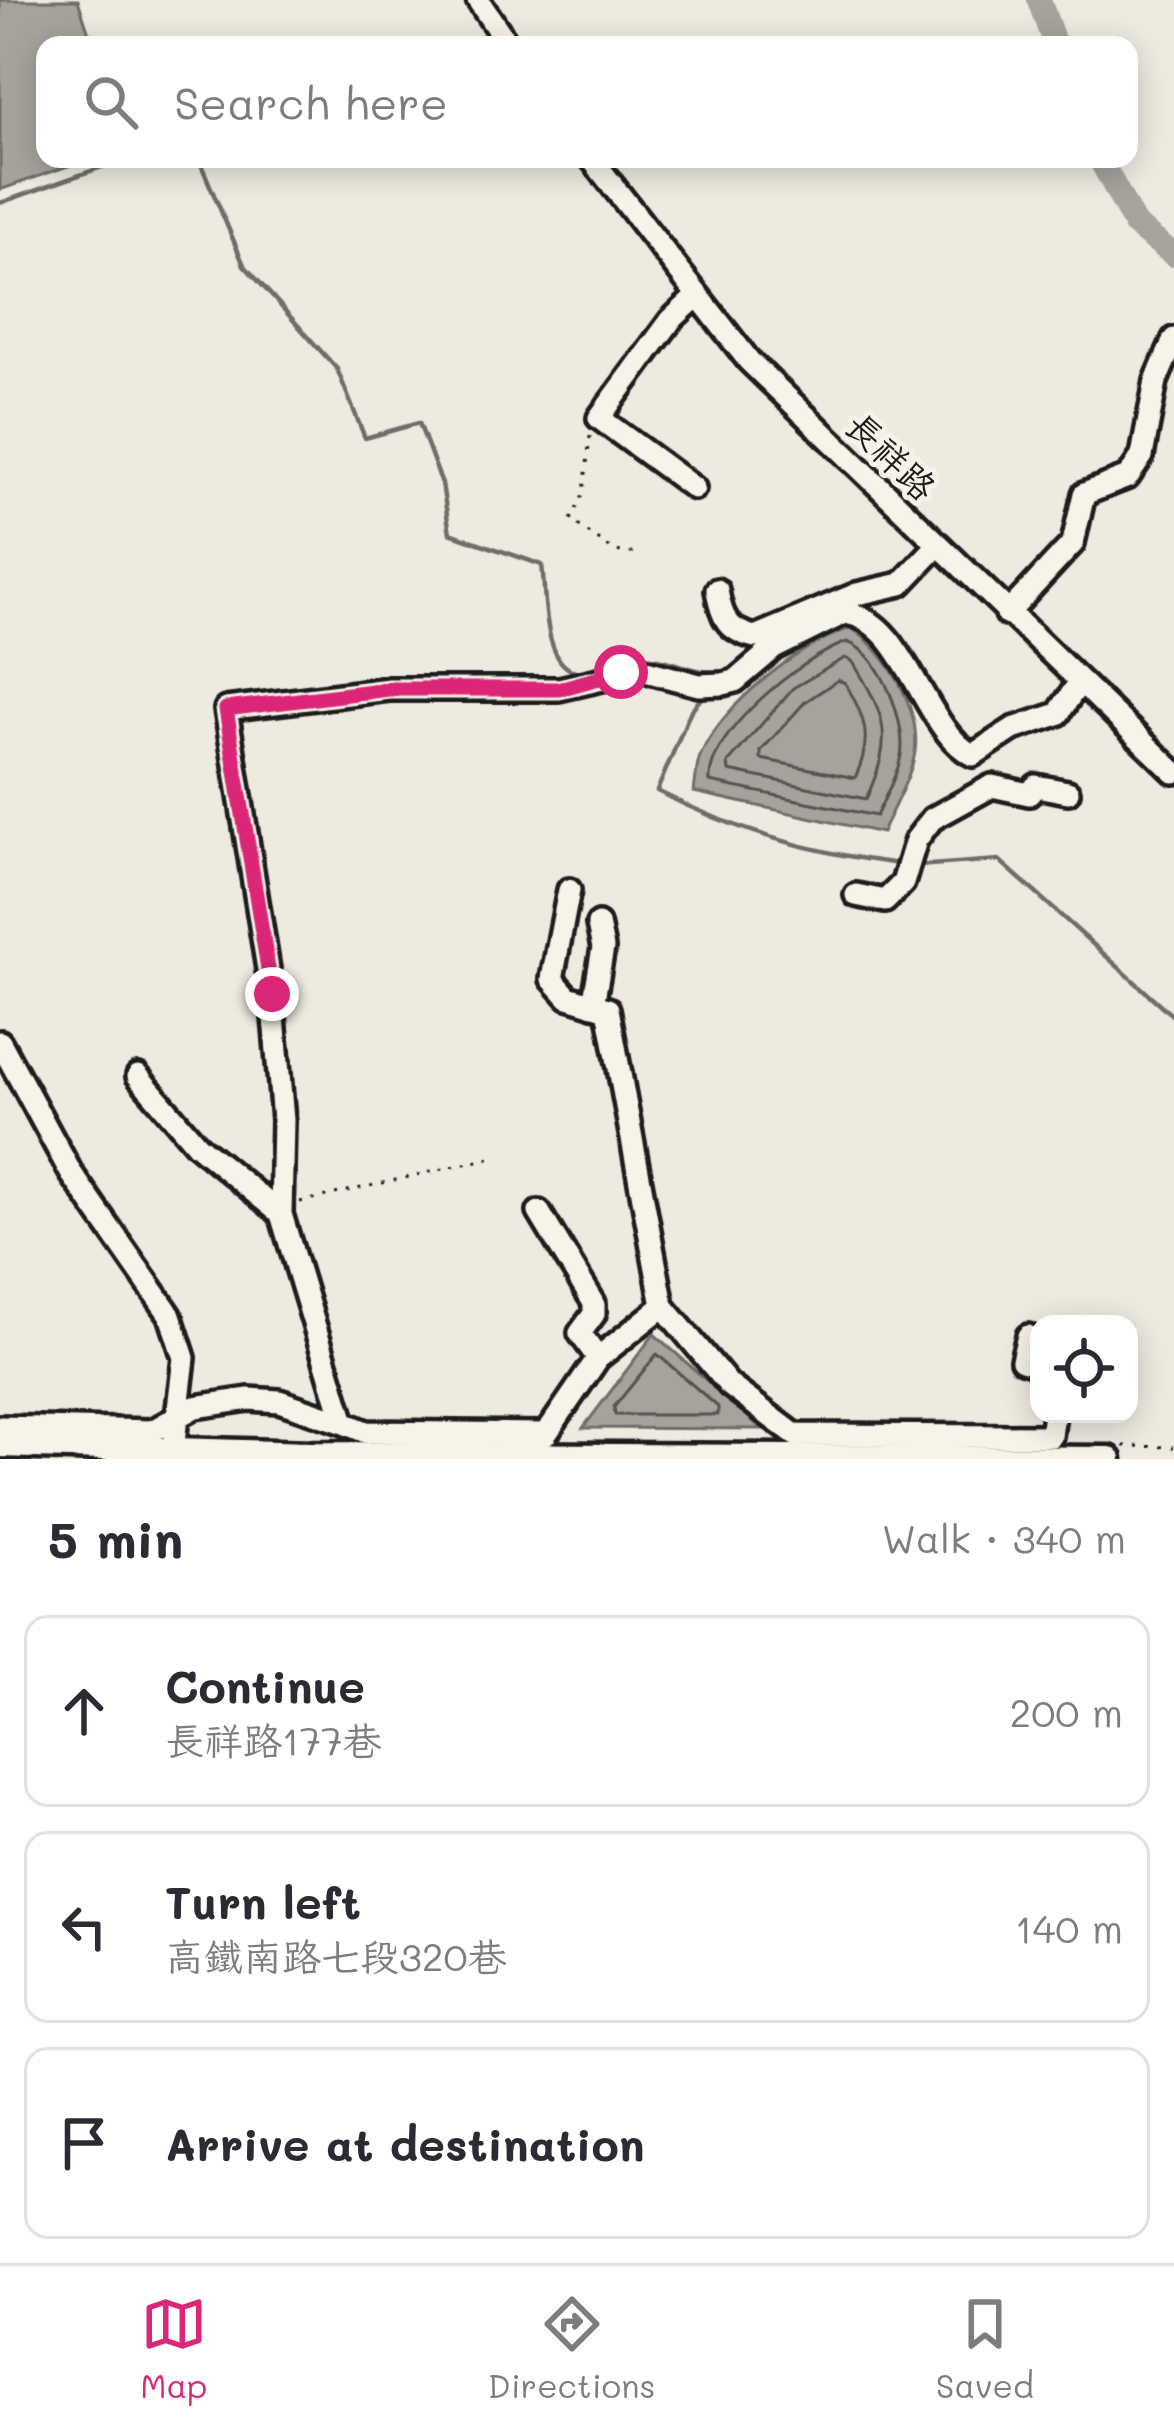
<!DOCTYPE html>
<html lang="en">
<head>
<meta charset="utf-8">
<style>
  :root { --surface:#fff; --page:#f2f2f3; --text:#2b2b33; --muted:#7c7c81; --line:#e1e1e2; --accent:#db2777 }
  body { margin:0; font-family:Mali,"LXGW WenKai TC",sans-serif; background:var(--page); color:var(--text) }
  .controls { position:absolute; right:36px; bottom:36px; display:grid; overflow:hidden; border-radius:24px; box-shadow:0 6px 30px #0003 }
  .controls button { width:108px; height:108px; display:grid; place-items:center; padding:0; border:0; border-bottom:3px solid var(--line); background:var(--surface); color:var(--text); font:60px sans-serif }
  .stop { position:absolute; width:36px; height:36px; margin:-27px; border:9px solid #db2777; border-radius:50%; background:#fff }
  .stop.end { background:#db2777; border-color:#fff; box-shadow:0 3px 12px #0008 }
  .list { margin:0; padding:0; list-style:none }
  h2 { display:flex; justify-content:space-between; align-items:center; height:156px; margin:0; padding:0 48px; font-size:51px }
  h2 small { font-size:39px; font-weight:400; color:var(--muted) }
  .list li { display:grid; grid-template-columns:78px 1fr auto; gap:36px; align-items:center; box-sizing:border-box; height:192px; margin:0 24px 24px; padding:0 24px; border:3px solid var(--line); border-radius:24px }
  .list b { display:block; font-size:45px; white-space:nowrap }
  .list p { margin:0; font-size:39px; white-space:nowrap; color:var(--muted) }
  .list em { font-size:39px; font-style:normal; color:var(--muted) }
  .icon { flex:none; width:66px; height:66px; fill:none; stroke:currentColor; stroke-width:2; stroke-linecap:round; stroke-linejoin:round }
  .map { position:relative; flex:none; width:1174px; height:1459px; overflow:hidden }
  .search { position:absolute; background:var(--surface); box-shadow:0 6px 30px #0003; left:36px; right:36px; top:36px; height:132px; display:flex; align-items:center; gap:30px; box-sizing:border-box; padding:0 42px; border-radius:24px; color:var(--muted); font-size:45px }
  .sheet { height:804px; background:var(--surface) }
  nav { display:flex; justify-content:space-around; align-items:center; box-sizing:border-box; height:168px; border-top:3px solid var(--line); background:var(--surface); font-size:33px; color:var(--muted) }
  nav a { display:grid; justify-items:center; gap:6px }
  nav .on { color:var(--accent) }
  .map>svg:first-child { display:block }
</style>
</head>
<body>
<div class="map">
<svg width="1174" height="1459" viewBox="0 0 1174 1459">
  <rect width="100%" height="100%" fill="#eeeae0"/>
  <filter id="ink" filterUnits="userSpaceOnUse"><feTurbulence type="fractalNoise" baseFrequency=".00833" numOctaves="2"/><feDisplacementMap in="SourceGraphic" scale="24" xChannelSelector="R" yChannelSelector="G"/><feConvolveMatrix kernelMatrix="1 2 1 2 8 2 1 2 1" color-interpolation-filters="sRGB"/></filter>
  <g filter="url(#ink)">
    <path fill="#a6a39d" stroke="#6f6d69" stroke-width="3" d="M0 0H78L93 45H45V159H88L0 190Z
      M851 628C886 650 921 708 915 752 911 778 892 808 882 833L694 792C696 780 696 764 701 754 724 703 799 645 851 628Z
      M654 1334 762 1429 583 1428Z"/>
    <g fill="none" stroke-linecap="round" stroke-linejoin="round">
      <path stroke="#535250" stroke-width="3" d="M847 642C879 653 902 712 902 746 902 767 885 797 876 816L710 782C706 733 803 657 847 642Z
        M845 658 853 662C887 718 894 738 866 799L729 771 728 763 793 688Z
        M838 680 845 683C866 718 873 740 855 778L761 759V751L805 702Z
        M657 1354 718 1407V1415H615L614 1407Z"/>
      <path stroke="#6f6d69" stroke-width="4.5" d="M163 159 200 162 244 265 337 369 365 438 419 423 442 484 450 533 542 565C546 589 541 670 580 672 600 672 621 656 643 657 678 658 692 678 732 670
        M0 203 125 159
        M706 693 691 710 657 791C735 831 811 853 899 864
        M916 866 999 860 1174 1017"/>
      <path stroke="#a6a39d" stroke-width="24" d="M1039 0 1055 45
        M1100 159 1135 225 1174 255"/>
      <g stroke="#1c1c1c" stroke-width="30">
        <path id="minor" d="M478 0 508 45
          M592 159 749 361 1174 772
          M694 488 599 418 671 320 696 297
          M717 590C721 616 727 631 755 637L857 594 901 584 937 546
          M1007 614 1073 543 1084 494 1128 477 1142 456 1156 381 1174 339
          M569 890 552 979 568 997 608 1009 663 1306 729 1385 795 1435 1051 1436 1054 1414
          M856 895 885 901 903 883 916 840 932 819 992 786 1029 794 1036 786 1068 792
          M593 1005 603 948 598 924
          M0 1042 71 1173 170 1315 184 1358 172 1459
          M138 1076 197 1145 281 1214
          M539 1212 594 1303V1314L580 1333 598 1358
          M663 1306 598 1358 546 1434 366 1432 344 1423 281 1214 283 1120 272 994 226 709 389 689H559L642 670 699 685 723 684 735 681 774 648 844 613C906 618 923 731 973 755L1013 729 1058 714 1079 683
          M1028 1336 1022 1360 1039 1365
          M0 1427 152 1431 195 1407 249 1399 279 1401 344 1423"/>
      </g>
      <g stroke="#1c1c1c" stroke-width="33">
        <path id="major" d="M0 1445 312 1454 1109 1459"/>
      </g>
      <path stroke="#1c1c1c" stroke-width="3" stroke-dasharray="3 9" stroke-linecap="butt" d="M590 436 584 492 571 520 614 551 639 554
        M300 1202 491 1158
        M1124 1446 1174 1447"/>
      <use href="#minor" stroke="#f7f3e8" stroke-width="21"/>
      <use href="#major" stroke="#f7f3e8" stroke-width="24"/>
    </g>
  </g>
  <g fill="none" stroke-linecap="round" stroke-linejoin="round" filter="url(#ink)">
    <path stroke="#db2777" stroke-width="15" d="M272 994 226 709 389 689H559L621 672"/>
  </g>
  <g text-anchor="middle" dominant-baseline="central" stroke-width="10" stroke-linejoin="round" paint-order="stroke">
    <g font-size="36" fill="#1c1c1c" stroke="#f7f3e8">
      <text transform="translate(892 455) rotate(44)">長祥路</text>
    </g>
  </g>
</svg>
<div class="controls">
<button><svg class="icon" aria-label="locate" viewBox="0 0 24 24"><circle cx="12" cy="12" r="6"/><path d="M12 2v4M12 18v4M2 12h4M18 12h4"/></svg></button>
</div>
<div class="stop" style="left:621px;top:672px"></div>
<div class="stop end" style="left:272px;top:994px"></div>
<div class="search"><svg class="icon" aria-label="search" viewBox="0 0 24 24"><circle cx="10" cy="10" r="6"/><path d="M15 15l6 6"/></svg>Search here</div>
</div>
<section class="sheet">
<h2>5 min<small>Walk · 340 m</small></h2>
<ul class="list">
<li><svg class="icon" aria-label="ahead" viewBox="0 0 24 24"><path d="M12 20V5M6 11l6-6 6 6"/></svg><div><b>Continue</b><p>長祥路177巷</p></div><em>200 m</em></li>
<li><svg class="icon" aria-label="left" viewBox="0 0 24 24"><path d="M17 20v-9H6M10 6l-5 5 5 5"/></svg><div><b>Turn left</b><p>高鐵南路七段320巷</p></div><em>140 m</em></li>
<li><svg class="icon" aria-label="arrive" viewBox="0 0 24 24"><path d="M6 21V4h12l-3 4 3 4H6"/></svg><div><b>Arrive at destination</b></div></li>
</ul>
</section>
<nav>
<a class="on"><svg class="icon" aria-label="map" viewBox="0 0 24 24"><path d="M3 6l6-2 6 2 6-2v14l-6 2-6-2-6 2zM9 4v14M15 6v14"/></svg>Map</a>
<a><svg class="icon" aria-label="directions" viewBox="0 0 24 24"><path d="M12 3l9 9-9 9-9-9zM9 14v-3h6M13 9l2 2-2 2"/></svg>Directions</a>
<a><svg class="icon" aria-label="saved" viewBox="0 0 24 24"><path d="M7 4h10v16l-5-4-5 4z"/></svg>Saved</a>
</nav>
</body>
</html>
